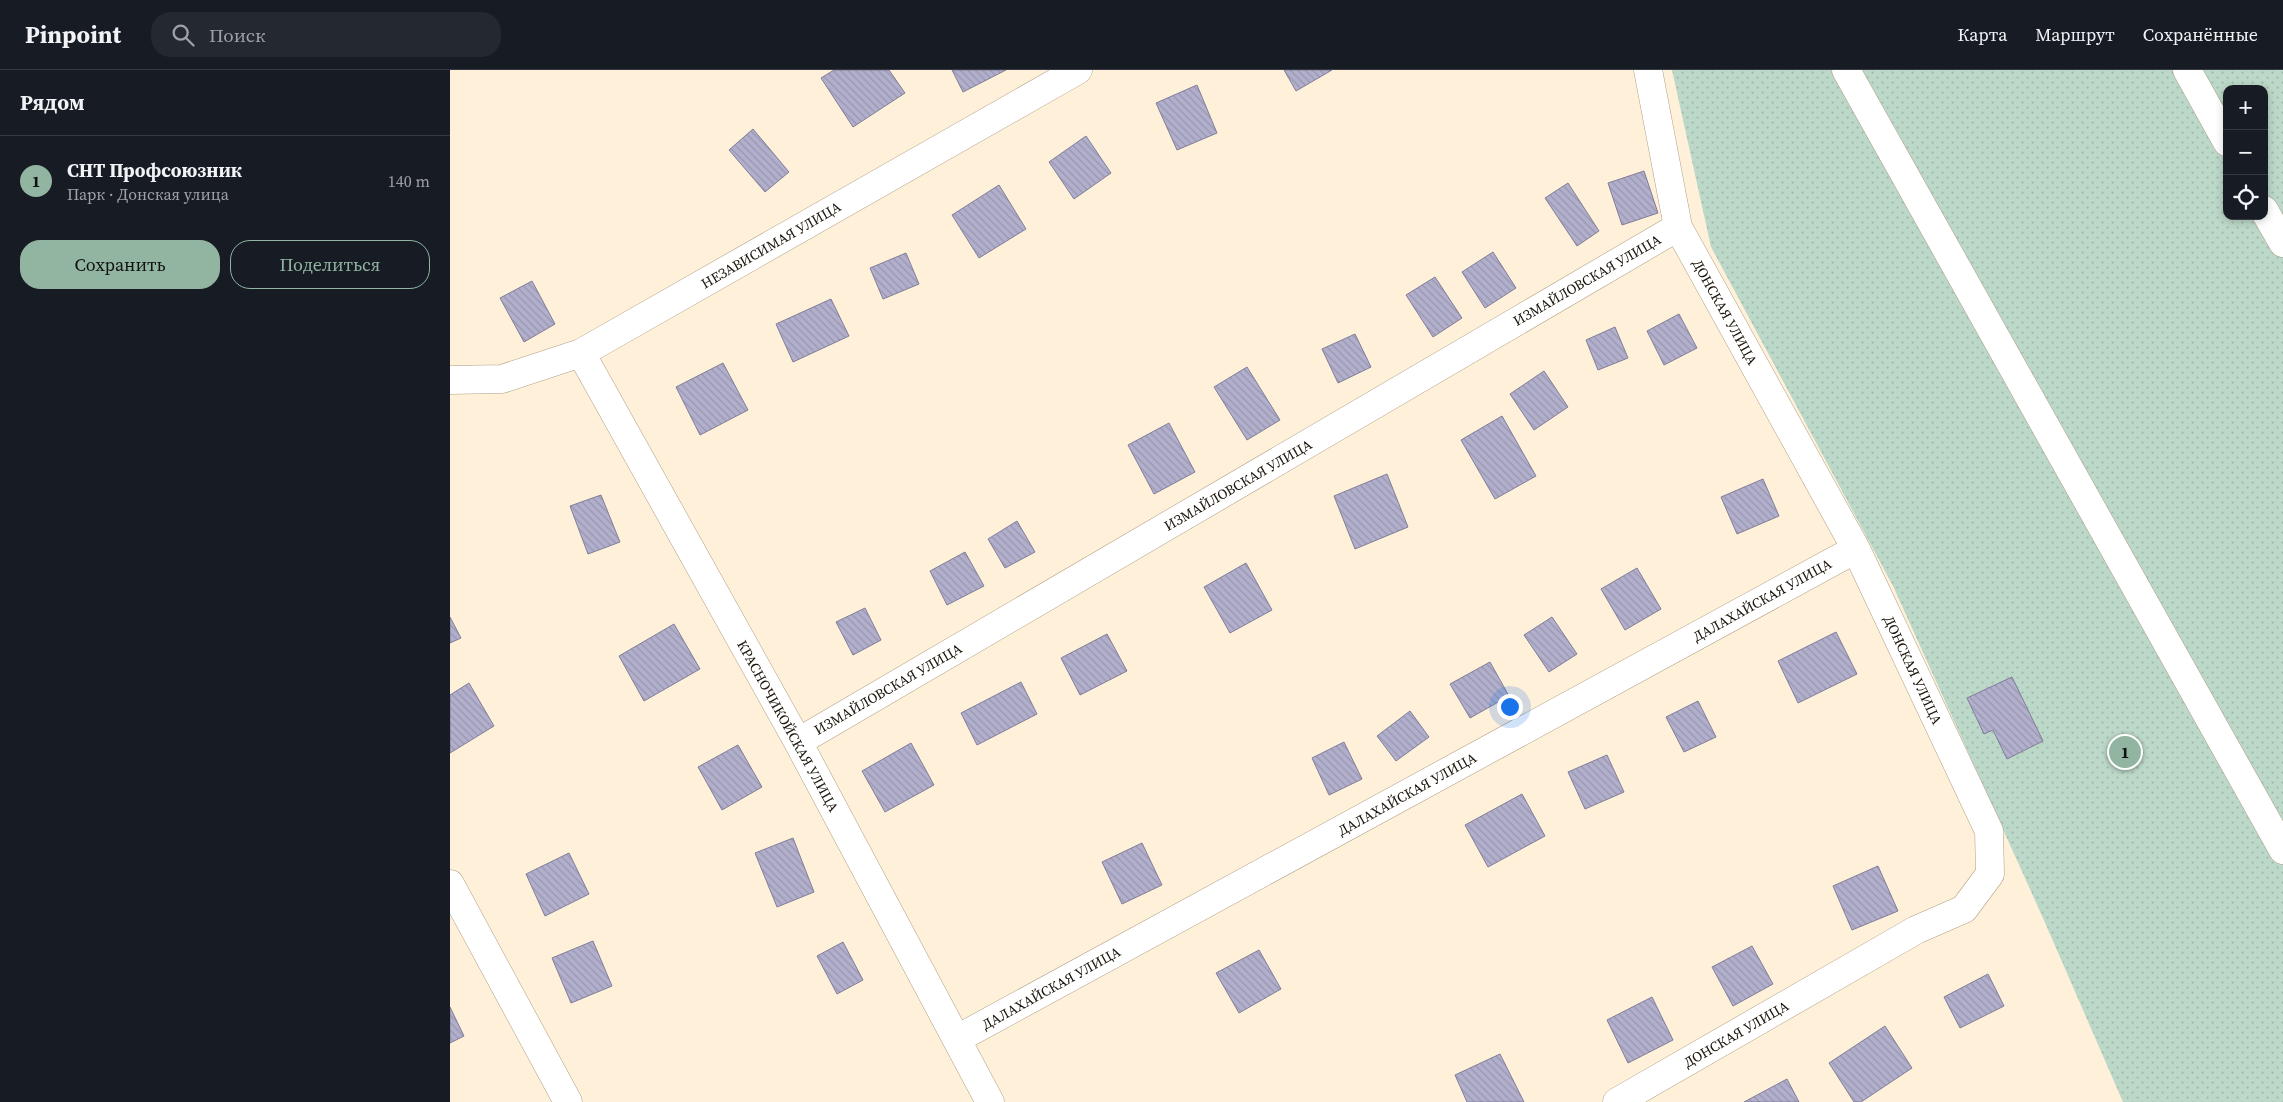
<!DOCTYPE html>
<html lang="ru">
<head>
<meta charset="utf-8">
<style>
  :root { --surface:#171b24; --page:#242831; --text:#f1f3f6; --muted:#9ea1a6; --line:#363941; --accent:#91b5a0 }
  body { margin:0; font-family:"Source Serif 4",serif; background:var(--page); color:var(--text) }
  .controls { position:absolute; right:15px; top:15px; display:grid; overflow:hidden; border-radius:10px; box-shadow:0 2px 8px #0003 }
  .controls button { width:45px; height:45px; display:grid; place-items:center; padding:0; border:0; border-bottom:1px solid var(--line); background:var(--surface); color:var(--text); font:25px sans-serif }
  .you { position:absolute; left:1059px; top:636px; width:18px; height:18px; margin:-12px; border:4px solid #fff; border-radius:50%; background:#1a73e8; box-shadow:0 0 0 8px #1a73e833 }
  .badge { display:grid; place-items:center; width:32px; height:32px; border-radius:50%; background:var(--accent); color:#111; font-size:16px; font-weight:700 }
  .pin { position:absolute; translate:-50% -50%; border:2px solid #fff; box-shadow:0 1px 5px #0006 }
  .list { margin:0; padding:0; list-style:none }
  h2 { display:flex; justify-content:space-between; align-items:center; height:65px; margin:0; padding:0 20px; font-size:21px }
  h2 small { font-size:16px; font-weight:400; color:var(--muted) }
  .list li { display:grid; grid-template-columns:32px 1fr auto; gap:15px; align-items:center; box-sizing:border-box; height:90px; padding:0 20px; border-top:1px solid var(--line) }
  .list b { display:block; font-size:19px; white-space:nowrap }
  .list p { margin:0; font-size:16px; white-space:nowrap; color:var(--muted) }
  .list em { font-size:16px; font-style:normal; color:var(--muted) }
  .actions { display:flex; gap:10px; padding:15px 20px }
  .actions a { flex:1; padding:11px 0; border:1px solid var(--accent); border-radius:20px; text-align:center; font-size:18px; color:var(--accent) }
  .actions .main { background:var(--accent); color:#111 }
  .icon { flex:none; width:28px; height:28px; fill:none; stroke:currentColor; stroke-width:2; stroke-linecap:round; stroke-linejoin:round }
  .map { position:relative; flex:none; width:1833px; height:1032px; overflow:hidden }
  header { display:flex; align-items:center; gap:30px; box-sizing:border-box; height:70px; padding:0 25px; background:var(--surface); border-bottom:1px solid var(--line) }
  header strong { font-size:24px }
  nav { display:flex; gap:28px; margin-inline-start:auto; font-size:18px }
  .search { width:350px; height:45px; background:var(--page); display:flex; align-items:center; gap:12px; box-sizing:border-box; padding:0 18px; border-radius:20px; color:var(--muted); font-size:19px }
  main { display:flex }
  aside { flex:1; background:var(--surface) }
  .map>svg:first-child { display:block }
</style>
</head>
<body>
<header>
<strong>Pinpoint</strong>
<div class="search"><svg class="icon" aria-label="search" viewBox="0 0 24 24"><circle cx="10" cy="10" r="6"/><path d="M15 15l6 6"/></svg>Поиск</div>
<nav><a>Карта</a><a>Маршрут</a><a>Сохранённые</a></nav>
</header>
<main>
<aside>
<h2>Рядом<small></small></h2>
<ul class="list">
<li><span class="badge">1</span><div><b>СНТ Профсоюзник</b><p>Парк · Донская улица</p></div><em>140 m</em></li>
</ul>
<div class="actions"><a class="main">Сохранить</a><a>Поделиться</a></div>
</aside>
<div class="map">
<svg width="1833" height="1032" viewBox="0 0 1833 1032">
  <defs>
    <pattern id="green-dots" width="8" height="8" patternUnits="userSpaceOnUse" patternTransform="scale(1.25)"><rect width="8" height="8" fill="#bcd8c8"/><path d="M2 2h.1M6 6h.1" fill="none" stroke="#a1b9ab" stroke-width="1.8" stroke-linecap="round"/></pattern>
    <pattern id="building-back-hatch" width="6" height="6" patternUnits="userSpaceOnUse" patternTransform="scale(1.25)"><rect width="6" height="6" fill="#b1afcc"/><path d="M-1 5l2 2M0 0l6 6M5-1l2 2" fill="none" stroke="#9896ae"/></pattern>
  </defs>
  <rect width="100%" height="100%" fill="#fff0da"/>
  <path fill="url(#green-dots)" fill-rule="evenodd" d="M1222 0H1833V1032H1673L1593 848 1443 516 1261 177ZM1777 19H1814V146H1777Z"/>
  <path fill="url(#building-back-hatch)" stroke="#807e99" d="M384 0H439L455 23 403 57 371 8Z
    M502 0H556L513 22Z
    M834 0H882L846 21Z
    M747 15 767 63 727 80 706 33Z
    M303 59 339 102 315 122 279 80Z
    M636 66 661 103 624 129 599 92Z
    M1194 101 1208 143 1172 155 1158 113Z
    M1118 113 1149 161 1127 176 1095 128Z
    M549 115 576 159 529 188 502 145Z
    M1043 182 1066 218 1035 238 1012 202Z
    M456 183 469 214 433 229 420 198Z
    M985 207 1012 248 983 267 956 225Z
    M82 211 105 254 74 272 50 228Z
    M381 229 399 266 343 292 326 254Z
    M1229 244 1247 278 1214 295 1197 261Z
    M1165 257 1178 288 1148 300 1136 270Z
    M905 264 921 297 888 313 872 279Z
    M273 293 298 340 250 365 226 317Z
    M797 297 830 350 797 370 764 317Z
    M1094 301 1118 337 1084 360 1060 324Z
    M1052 346 1086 406 1045 429 1011 370Z
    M719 353 745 402 704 424 678 375Z
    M937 404 958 457 905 479 884 426Z
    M1313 409 1329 446 1287 464 1271 427Z
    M151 425 170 472 138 484 120 436Z
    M567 451 585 482 555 498 538 469Z
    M515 482 534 516 497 535 480 501Z
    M796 493 822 540 780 563 754 517Z
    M1187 498 1211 539 1175 560 1151 519Z
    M415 538 431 570 403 585 386 552Z
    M0 547 11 568 0 573Z
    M1102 547 1127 584 1099 602 1074 565Z
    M224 554 250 599 194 631 169 586Z
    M1386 562 1407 604 1348 633 1328 591Z
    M657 564 677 601 630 625 611 588Z
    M1040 592 1059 626 1020 648 1000 614Z
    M1562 607 1593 671 1557 689 1543 660 1534 664 1517 628Z
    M571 612 587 644 527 675 511 643Z
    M19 613 44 656 0 683V625Z
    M1248 631 1266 667 1234 682 1216 647Z
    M960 641 979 667 946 691 927 666Z
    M894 672 912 709 879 725 862 688Z
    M461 673 484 715 435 742 412 701Z
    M288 675 312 717 272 740 248 697Z
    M1157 685 1174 722 1135 739 1118 702Z
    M1072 724 1095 766 1038 797 1015 755Z
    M343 768 364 822 327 837 305 783Z
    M692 773 712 815 672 834 652 792Z
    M119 783 139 824 95 846 76 804Z
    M1428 796 1448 841 1402 860 1383 816Z
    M143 871 162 916 121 933 102 888Z
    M393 872 413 910 387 924 367 886Z
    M1302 876 1323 914 1283 936 1262 897Z
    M809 880 831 919 789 943 766 903Z
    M1538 904 1554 936 1510 958 1494 927Z
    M1202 927 1223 970 1178 993 1157 950Z
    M0 937 14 966 0 973Z
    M1435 956 1462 998 1411 1032H1404L1379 993Z
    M1050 984 1074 1032H1017L1005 1005Z
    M1337 1009 1349 1032H1294Z"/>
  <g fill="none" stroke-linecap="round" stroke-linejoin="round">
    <g stroke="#b09f85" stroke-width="29">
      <path id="minor" d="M1396 0 1833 780
        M1737 0 1777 72
        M1814 140 1833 173
        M131 283 348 672 540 1032
        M0 310 52 309 131 283 628 0
        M348 672 1228 157
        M0 814 118 1032
        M507 969 1406 479
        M1167 1032 1466 860 1514 839 1540 804 1539 761 1406 479 1228 157 1198 0"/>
    </g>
    <use href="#minor" stroke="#fff" stroke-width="28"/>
  </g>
  <g text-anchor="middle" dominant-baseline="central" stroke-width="4" stroke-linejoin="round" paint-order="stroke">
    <g font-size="14" fill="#1c160c" stroke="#fff">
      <text transform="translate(321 175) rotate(-30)">НЕЗАВИСИМАЯ УЛИЦА</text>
      <text transform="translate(1137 210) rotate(-30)">ИЗМАЙЛОВСКАЯ УЛИЦА</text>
      <text transform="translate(1275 242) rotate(61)">ДОНСКАЯ УЛИЦА</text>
      <text transform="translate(788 415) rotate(-30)">ИЗМАЙЛОВСКАЯ УЛИЦА</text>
      <text transform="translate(1312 530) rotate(-29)">ДАЛАХАЙСКАЯ УЛИЦА</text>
      <text transform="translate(1463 600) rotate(65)">ДОНСКАЯ УЛИЦА</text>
      <text transform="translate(438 619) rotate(-30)">ИЗМАЙЛОВСКАЯ УЛИЦА</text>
      <text transform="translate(338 656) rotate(61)">КРАСНОЧИКОЙСКАЯ УЛИЦА</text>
      <text transform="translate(957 724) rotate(-29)">ДАЛАХАЙСКАЯ УЛИЦА</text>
      <text transform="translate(601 918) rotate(-29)">ДАЛАХАЙСКАЯ УЛИЦА</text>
      <text transform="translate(1286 964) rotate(-30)">ДОНСКАЯ УЛИЦА</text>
    </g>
  </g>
</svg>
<div class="controls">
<button>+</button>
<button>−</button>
<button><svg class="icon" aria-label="locate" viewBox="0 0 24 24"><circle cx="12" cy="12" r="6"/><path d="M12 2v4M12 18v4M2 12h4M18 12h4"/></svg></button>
</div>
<div class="you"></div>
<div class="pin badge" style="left:1675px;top:682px">1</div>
</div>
</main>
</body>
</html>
